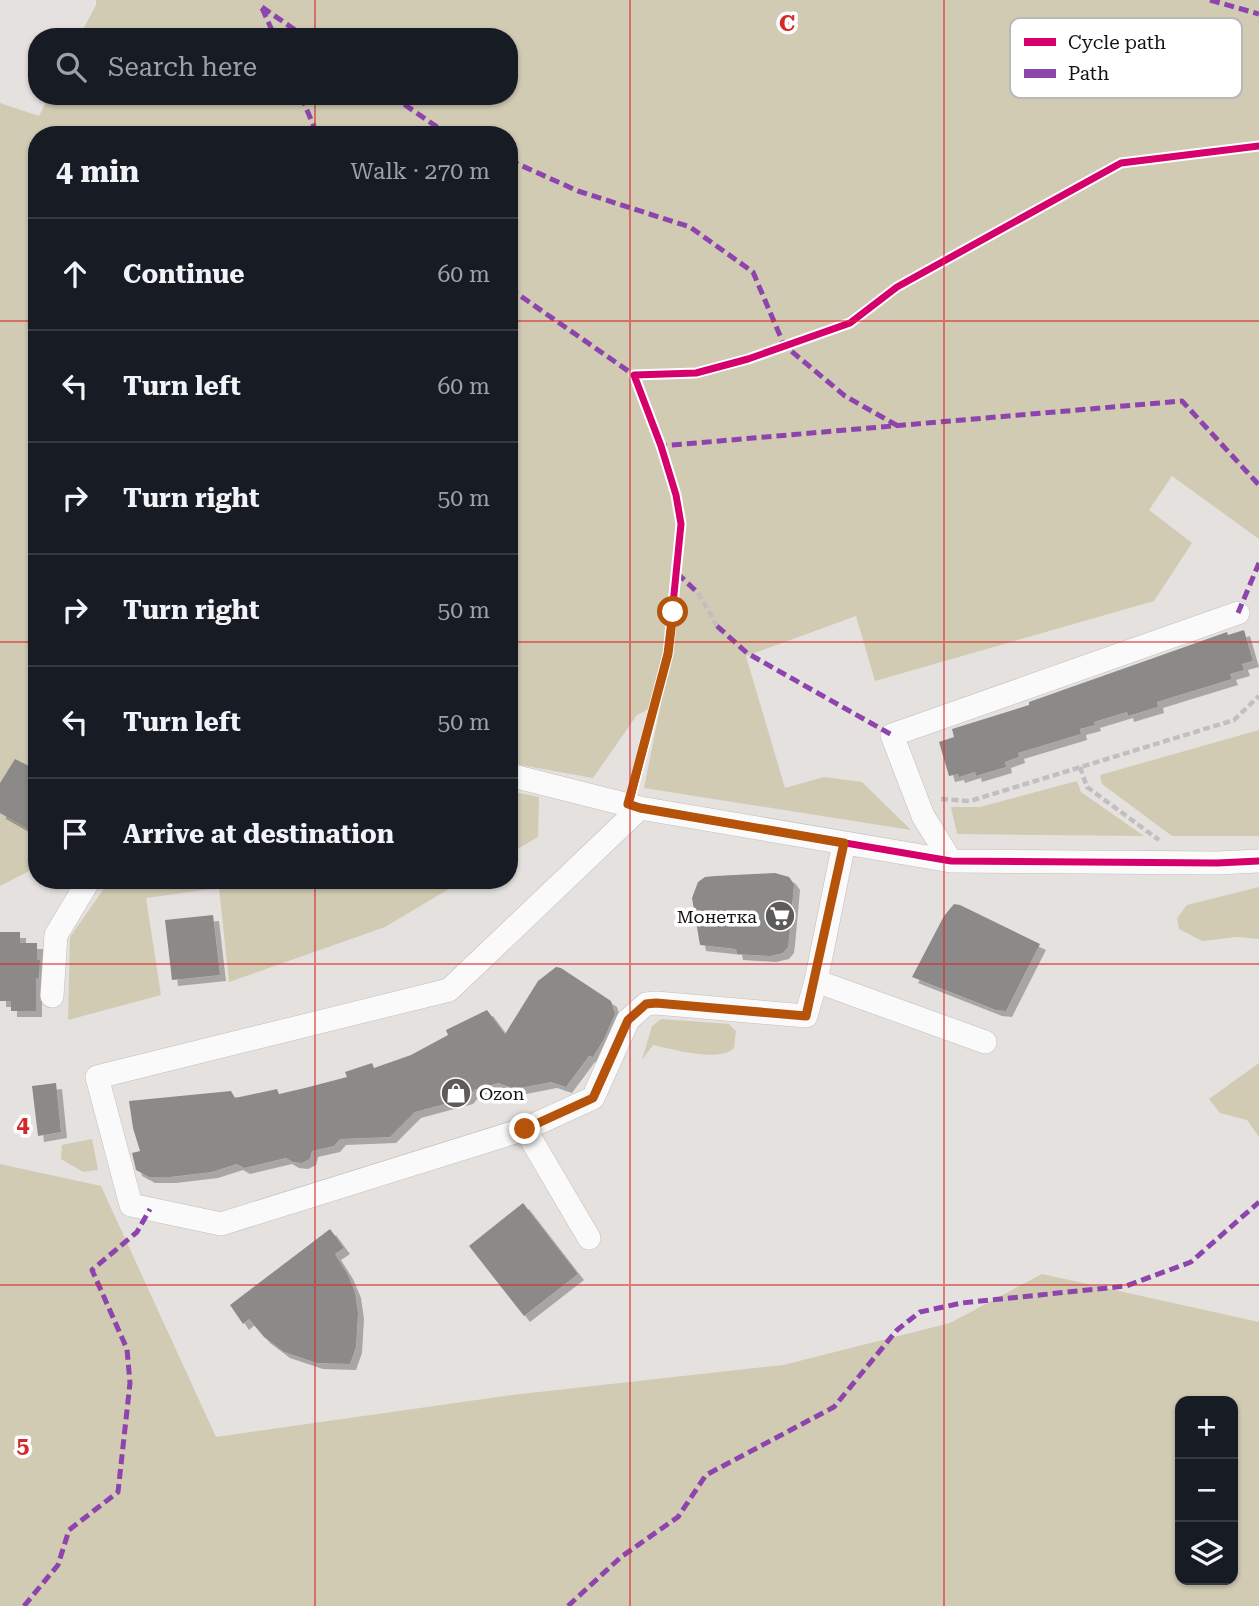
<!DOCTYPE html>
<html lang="en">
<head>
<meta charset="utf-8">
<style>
  :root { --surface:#171b24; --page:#20242c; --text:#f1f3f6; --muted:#9ea1a6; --line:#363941 }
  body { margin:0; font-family:"Roboto Serif",serif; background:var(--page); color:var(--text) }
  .controls { position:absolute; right:21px; bottom:21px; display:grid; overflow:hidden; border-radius:14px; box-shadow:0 2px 5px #0004 }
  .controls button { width:63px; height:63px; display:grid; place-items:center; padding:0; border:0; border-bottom:2px solid var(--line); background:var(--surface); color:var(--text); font:35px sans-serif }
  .stop { position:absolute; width:21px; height:21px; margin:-16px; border:5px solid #b45309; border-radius:50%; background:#fff }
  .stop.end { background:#b45309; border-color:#fff; box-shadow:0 2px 7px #0008 }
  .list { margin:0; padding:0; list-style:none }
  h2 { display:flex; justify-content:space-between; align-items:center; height:91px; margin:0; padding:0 28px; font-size:30px }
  h2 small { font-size:23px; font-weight:400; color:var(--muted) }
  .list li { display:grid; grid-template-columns:46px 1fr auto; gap:21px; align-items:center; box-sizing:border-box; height:112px; padding:0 28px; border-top:2px solid var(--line) }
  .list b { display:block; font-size:26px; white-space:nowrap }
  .list em { font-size:23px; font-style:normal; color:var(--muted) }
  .icon { flex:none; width:38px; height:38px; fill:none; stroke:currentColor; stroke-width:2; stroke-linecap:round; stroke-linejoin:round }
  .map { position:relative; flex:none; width:1259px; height:1606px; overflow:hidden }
  .search { position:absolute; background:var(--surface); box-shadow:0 2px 5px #0004; left:28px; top:28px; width:490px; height:77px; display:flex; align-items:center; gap:18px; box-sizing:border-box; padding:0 24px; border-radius:28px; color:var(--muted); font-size:26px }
  .panel { position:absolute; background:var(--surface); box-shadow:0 2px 5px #0004; left:28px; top:126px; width:490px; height:763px; border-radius:28px }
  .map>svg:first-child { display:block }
</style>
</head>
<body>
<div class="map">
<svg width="1259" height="1606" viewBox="0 0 1259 1606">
  <defs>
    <filter id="shadow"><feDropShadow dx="6" dy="6" stdDeviation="0" flood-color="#0004"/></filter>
  </defs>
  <rect width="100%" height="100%" fill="#e5e1df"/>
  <path fill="#d1cbb4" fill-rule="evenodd" d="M96 0H1259V539L1172 476 1149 510 1192 543 1154 601 875 681 856 616 746 656 785 788 824 777 862 782 911 830 644 788 661 703 637 715 593 778 509 763V135H37V867L0 886V103L39 116 49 96H509V37H79L96 5Z
    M1259 730V836H1172L1102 784 1100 775Z
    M1077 781 1081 792 1144 836 957 834 951 807H980Z
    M509 791 539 797 538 837 509 854Z
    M110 880H464L385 927 229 982 219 888 146 898 161 995 68 1020 70 937Z
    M1259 887V939L1237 937 1202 941 1179 929 1177 918 1187 905Z
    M661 1019 729 1024 736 1031 734 1048C719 1063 673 1049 653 1045L642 1060 652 1026Z
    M1259 1063V1137L1247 1120 1220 1113 1209 1099Z
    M92 1139 98 1170 83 1172 61 1159 62 1145Z
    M0 1164 101 1186 216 1437 512 1395 783 1365 950 1323 1042 1274 1259 1322V1606H0ZM1180 1401H1233V1580H1180Z"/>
  <path fill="#8c8a89" filter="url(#shadow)" d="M1244 630 1253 661 1242 664 1244 670 1230 674 1232 679 1157 702 1158 707 1128 716 1127 712 1094 722 1095 725 1080 729 1081 734 1018 753 1019 757 1005 762 1006 767 976 776 975 772 959 777 958 774 949 776 939 742 954 737 952 729 1029 705V702L1227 632 1228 635Z
    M15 759 37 770V819L30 830 0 813V783Z
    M775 873 789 877 794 884 789 939 788 947 783 953 770 956 737 954 736 949 700 945 692 898 698 882 705 877 715 876Z
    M954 904 960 905 1040 944 1006 1011 996 1010 912 977 944 916Z
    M213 915 220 975 172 980 165 920Z
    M0 932H20V943H37V960H40L39 978H36V1011H11V1001H0Z
    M556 967 561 968 611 1001 615 1014 604 1039 593 1057 589 1056 566 1087 551 1082 515 1089 498 1083 474 1090 467 1098 415 1112 390 1137 340 1139 334 1146 312 1151 310 1159 302 1163 293 1162 286 1158 244 1168 237 1164 212 1172 170 1177H149L136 1170 132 1153 140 1151 133 1128 129 1101 231 1091 235 1098 277 1089 279 1094 305 1088 347 1077 345 1072 372 1063 374 1068 411 1055 448 1035 446 1030 487 1010 505 1034 538 981Z
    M56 1083 61 1132 38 1136 32 1086Z
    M523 1203 578 1274 524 1316 469 1246Z
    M330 1229 344 1248 335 1254 347 1273 355 1292 358 1313 356 1347 350 1364 317 1363 284 1352 264 1337 249 1319 243 1324 230 1305Z"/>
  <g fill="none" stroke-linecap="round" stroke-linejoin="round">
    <g stroke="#c1bebc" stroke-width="24">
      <path id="minor" d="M509 775 640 808 951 861 1217 863 1259 861
        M951 861 923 816 892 735 1238 613
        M816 981 844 843
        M52 996 56 935 89 880
        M525 1129 593 1098 628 1020 646 1004 656 1003 806 1016 816 981 985 1042
        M589 1238 525 1129 221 1224 131 1205 97 1077 449 990 640 808"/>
    </g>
    <path stroke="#c1c0bf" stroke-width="4.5" stroke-dasharray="7 3.5" stroke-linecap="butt" d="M698 593 717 626
      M1080 767 1087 787 1159 840
      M941 799 970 801 1234 720 1259 696"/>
    <use href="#minor" stroke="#fbfafa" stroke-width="23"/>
    <path stroke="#8e44ad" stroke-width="5" stroke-dasharray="10 5" stroke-linecap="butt" d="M1210 0 1259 14
      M262 7 305 37
      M262 8 275 37
      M301 96 315 129 321 135
      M392 96 440 129 453 135
      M509 160 578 191 690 227 753 272 784 345 845 396 898 426
      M509 288 634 375 636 380
      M660 442 661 446 1182 401 1259 485
      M677 573 698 593
      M1238 613 1259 563
      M717 626 747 653 892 735
      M24 1606 58 1565 69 1530 118 1492 130 1383 127 1349 92 1270 137 1232 150 1209
      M568 1606 621 1557 678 1517 706 1475 834 1407 897 1330 920 1312 962 1303 1126 1286 1191 1262 1259 1202"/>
    <g stroke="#fff" stroke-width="11">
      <path id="cycleway" d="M629 804 668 654 681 524 676 495 661 446 634 375 696 373 748 359 850 323 897 287 1121 163 1259 146
        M640 808 951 861 1217 863 1259 861"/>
    </g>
    <use href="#cycleway" stroke="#d6006c" stroke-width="7"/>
  </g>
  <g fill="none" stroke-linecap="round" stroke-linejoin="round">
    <path stroke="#b45309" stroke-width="9" d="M525 1129 593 1098 628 1020 646 1004 656 1003 806 1016 844 843 640 808 628 804 668 654 673 612"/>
  </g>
  <path fill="none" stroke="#d62828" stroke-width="2" stroke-opacity="0.55" d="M315 0V37M630 0V1606M944 0V1606M315 96V135M0 321H37M509 321H1259M0 642H37M509 642H1259M315 880V1606M0 964H1259M0 1285H1259"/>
  <defs>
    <g id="supermarket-disc" transform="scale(1.575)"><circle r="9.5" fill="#5e5c5a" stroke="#fff"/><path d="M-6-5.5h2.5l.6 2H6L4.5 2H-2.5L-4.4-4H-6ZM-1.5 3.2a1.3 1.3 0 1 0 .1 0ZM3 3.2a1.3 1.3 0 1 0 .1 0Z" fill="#fff"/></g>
    <g id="shop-disc" transform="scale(1.575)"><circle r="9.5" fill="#5e5c5a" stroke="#fff"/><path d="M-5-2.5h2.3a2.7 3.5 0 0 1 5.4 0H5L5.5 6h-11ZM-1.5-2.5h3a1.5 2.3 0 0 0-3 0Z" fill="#fff"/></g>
  </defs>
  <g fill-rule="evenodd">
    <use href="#supermarket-disc" x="780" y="916"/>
    <use href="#shop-disc" x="456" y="1093"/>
  </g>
  <g text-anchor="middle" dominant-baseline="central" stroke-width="7" stroke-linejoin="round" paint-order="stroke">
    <g font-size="18" fill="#161413" stroke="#fff" text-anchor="end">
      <text x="757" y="916">Монетка</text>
      <text x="479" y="1093" text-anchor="start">Ozon</text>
    </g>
  </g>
  <rect x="1010" y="18" width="232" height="80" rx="10" fill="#fff" stroke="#b9b8b8" stroke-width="2"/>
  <rect x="1024" y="38" width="32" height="8" fill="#d6006c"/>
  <rect x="1024" y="69" width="32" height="9" fill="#8e44ad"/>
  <g font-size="19" fill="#161413">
    <text x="1068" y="49">Cycle path</text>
    <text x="1068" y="80">Path</text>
  </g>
  <g font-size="23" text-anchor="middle" font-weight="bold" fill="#d62828" stroke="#fff" stroke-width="7" stroke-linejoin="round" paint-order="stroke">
    <text x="787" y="31">C</text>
    <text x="23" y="1132">4</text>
    <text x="23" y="1453">5</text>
  </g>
</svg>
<div class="controls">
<button>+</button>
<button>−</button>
<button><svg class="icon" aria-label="layers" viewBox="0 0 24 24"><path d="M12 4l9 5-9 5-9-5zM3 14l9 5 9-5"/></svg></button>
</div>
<div class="stop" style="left:673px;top:612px"></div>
<div class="stop end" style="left:525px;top:1129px"></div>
<div class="search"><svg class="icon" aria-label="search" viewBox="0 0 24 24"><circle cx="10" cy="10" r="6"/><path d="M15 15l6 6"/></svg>Search here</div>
<section class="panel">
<h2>4 min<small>Walk · 270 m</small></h2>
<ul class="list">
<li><svg class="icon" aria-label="ahead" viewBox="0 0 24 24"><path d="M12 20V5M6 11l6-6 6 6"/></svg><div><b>Continue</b></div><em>60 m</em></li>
<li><svg class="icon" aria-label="left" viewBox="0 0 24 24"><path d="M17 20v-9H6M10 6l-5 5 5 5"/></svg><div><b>Turn left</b></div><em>60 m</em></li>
<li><svg class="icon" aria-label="right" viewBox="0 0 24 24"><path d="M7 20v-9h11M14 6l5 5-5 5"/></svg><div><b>Turn right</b></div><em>50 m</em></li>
<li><svg class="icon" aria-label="right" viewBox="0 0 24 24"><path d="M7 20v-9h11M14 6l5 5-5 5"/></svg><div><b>Turn right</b></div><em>50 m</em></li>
<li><svg class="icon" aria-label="left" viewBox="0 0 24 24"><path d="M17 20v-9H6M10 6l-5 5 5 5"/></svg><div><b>Turn left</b></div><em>50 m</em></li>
<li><svg class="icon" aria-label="arrive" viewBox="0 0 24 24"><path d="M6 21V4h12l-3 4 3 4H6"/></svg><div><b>Arrive at destination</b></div></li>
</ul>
</section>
</div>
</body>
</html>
